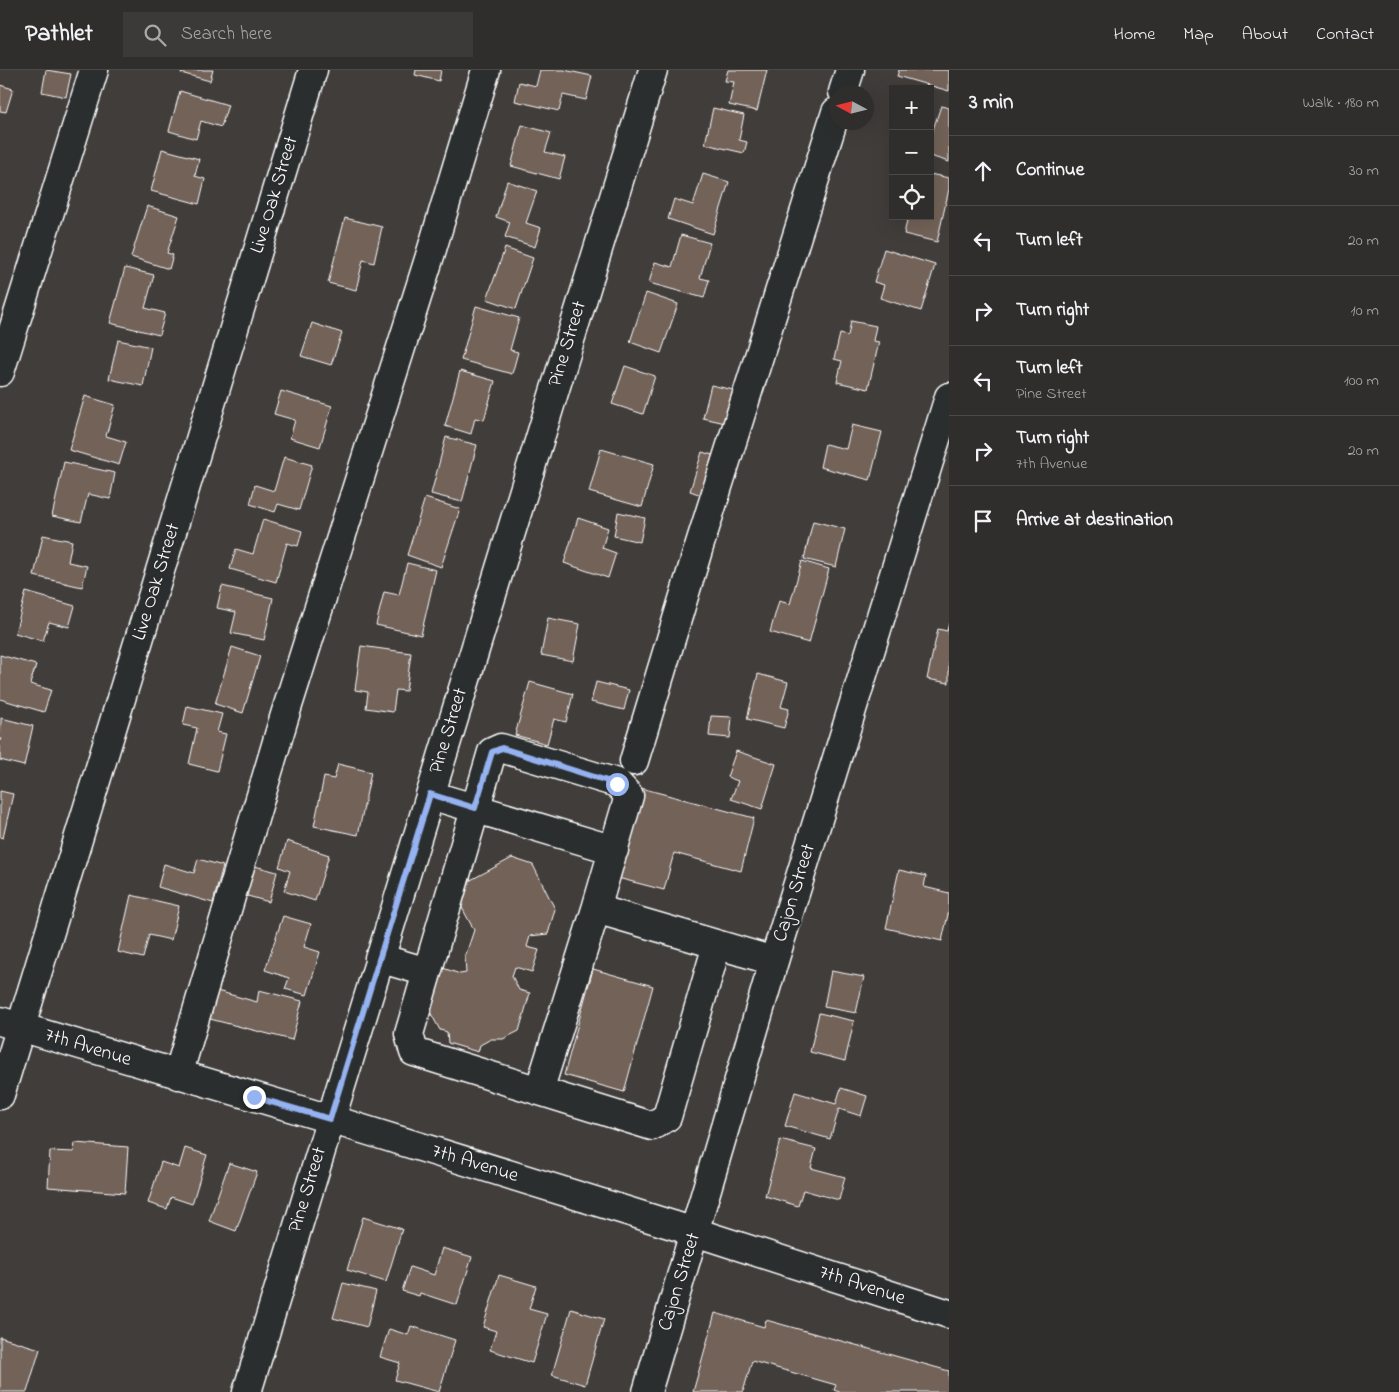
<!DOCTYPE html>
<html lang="en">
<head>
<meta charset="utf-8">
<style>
  :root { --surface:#302e2c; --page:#3c3a38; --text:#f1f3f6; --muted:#a8a8a9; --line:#4b4a48 }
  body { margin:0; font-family:"Indie Flower",sans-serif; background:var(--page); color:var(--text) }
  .controls { position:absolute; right:15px; top:15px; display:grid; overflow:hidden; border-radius:0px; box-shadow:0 5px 20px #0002 }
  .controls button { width:45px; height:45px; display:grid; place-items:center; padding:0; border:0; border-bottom:1px solid var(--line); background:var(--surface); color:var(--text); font:25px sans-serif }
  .compass { position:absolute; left:829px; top:15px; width:45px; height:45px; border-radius:50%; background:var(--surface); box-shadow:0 5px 20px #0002; rotate:277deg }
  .stop { position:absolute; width:15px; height:15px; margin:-11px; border:4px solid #95b2f1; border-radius:50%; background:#fff }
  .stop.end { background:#95b2f1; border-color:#fff; box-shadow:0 1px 5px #0008 }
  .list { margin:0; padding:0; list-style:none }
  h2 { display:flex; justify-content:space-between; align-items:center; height:65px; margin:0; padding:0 20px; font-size:21px }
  h2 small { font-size:16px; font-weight:400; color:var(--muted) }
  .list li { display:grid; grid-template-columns:32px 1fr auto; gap:15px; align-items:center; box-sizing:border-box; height:70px; padding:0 20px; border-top:1px solid var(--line) }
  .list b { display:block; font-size:19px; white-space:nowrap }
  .list p { margin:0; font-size:16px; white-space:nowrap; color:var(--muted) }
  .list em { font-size:16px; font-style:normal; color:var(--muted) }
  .icon { flex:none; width:28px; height:28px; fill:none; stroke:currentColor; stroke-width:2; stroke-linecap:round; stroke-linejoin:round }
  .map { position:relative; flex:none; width:949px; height:1322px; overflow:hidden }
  header { display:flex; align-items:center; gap:30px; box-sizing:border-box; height:70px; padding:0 25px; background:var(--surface); border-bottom:1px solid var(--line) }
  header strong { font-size:24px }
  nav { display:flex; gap:28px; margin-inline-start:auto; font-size:18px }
  .search { width:350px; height:45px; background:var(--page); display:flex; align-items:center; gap:12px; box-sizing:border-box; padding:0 18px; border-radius:0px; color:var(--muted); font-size:19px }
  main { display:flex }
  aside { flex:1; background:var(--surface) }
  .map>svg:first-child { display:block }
</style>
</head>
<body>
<header>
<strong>Pathlet</strong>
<div class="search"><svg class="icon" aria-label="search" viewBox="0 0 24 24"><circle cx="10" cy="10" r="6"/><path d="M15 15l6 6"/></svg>Search here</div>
<nav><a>Home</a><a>Map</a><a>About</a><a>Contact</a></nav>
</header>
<main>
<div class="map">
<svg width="949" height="1322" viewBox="0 0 949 1322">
  <rect width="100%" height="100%" fill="#403d3b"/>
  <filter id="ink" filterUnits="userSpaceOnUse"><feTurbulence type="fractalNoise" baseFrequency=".02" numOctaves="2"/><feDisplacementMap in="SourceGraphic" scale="10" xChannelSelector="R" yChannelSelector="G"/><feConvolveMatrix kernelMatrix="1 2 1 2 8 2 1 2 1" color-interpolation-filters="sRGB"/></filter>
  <g filter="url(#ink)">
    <path fill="#726259" stroke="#fff" d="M46 0 71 4 66 27 42 22Z
      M182 0H213L210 11 181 3Z
      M416 0H441L439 11 415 5Z
      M540 0H564L592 6 586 30 563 25 559 41 515 31 519 12 536 16Z
      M728 0H767L757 41 729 35 734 12 725 11Z
      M899 0H949V21L897 6Z
      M0 15 13 19 6 42 0 41Z
      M180 21 228 35 221 57 201 51 196 69 169 61Z
      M941 36 949 38V92L930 86V68Z
      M713 38 744 45 739 70 747 72 744 83 705 74Z
      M522 55 551 63 545 82 565 87 559 109 511 96Z
      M162 79 199 89 195 106 205 109 199 134 151 121Z
      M703 104 729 112 713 164 668 149 674 129 693 135Z
      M930 104 949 108V119L937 172 904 164 908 146H930Z
      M507 111 537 121 526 153 541 158 535 177 505 167 510 152 496 147Z
      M147 136 179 146 167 183 173 185 169 199 131 187Z
      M345 148 382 157 374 193 363 190 356 220 328 213Z
      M681 165 710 173 700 208 709 210 704 228 649 213 655 192 672 197Z
      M505 178 533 188 516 239 487 229Z
      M884 179 935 195 921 241 880 228 884 215 874 212Z
      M125 198 154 205 145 238 165 243 159 265 110 253Z
      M646 223 678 234 661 283 630 272Z
      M476 236 519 248 510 280 518 282 512 304 461 290Z
      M851 251 876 256 873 271 879 272 868 319 837 312 842 291 834 289 840 264 848 266Z
      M312 253 342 263 331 295 301 286Z
      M118 270 151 277 143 316 109 309Z
      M625 296 655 306 643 344 612 334Z
      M460 301 495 311 484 350 475 348 471 364 445 356Z
      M711 315 738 321 730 354 703 348Z
      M281 321 332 336 320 377 290 368 295 350 274 344Z
      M85 326 115 335 106 366 126 372 119 395 69 380Z
      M852 355 882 362 870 410 820 397 825 374 846 379Z
      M446 367 477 375 462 432 431 424Z
      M601 379 654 394 642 437 589 422Z
      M702 382 723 388 710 428 690 421Z
      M284 387 312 395 299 440 278 434 275 442 250 434 255 415 274 421Z
      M64 392 115 403 110 429 88 424 81 452 52 446Z
      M425 428 460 439 441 497 407 485Z
      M618 442 645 448 640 472 614 466Z
      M578 448 608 458 602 478 616 483 608 508 564 493Z
      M263 449 302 461 298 476 287 473 276 512 230 499 236 479 253 484Z
      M813 451 845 459 836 497 804 489Z
      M43 465 72 471 68 492 87 496 82 517 34 506Z
      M802 491 829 499 809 573 770 562 779 531 790 534Z
      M407 493 436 500 421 565 376 555 384 522 399 525Z
      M222 516 273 528 264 570 231 563 236 542 217 538Z
      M26 522 75 536 69 557 49 552 43 571 15 563Z
      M548 548 580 554 573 591 541 585Z
      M949 553V613L927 609 938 559 947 561Z
      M361 576 411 583 406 621 396 620 393 642 366 638 368 622 355 620Z
      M232 577 260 586 243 643 215 634Z
      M0 585 36 595 30 614 51 620 44 642 0 629Z
      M758 604 788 612 781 637 789 639 784 658 747 649Z
      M530 612 573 624 566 652 554 649 547 674 515 665Z
      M596 612 629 620 624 640 591 632Z
      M187 636 222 644 217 662 226 664 217 701 189 694 197 658 183 655Z
      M711 646 732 647 730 668 709 666Z
      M1 648 33 656 24 696 0 690Z
      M736 681 776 694 762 739 731 729 738 711 727 707Z
      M338 694 371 702 358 765 314 756 324 707 334 709Z
      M637 717 754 748 741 801 674 783 664 820 614 807Z
      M0 721 13 724 3 768 0 767Z
      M287 771 329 785 315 831 284 821 290 801 279 797Z
      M512 788 533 795 555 839 548 864 530 866 527 877 539 880 532 902 515 897 512 906 519 920 530 923 519 961 503 969H491L480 975 478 982 448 973 447 962 440 960 429 940 440 897 460 904 466 903 465 887 474 860 460 834 467 812Z
      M198 789 223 796 213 833 158 817 164 794 194 803Z
      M251 795 277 802 269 832 244 825Z
      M899 800 926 806 924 817 949 823V840L942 871 886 858Z
      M131 825 179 836 171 870 149 865 143 888 118 882Z
      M283 846 311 854 304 877 320 882 307 925 285 919 289 908 265 900Z
      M593 899 653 916 624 1022 564 1005Z
      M831 901 864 907 856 943 824 937Z
      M259 920 302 931 292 970 210 949 217 921 257 932Z
      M819 943 854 951 845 991 810 982Z
      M841 1018 867 1026 861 1046 839 1039 830 1069 785 1056 795 1022 836 1034Z
      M780 1070 816 1079 811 1098 845 1107 839 1130 803 1120 798 1136 765 1126Z
      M75 1073 128 1077 125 1123 48 1117 50 1081 74 1082Z
      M185 1078 207 1085 192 1134 171 1127 167 1139 148 1133 161 1092 179 1098Z
      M229 1093 257 1102 236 1161 209 1151Z
      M363 1147 402 1159 386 1212 347 1200Z
      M442 1178 472 1187 457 1235 420 1223 419 1226 402 1221 410 1197 434 1205Z
      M499 1205 536 1216 529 1239 547 1244 532 1293 490 1280 496 1261 483 1257Z
      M343 1213 376 1221 367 1257 333 1248Z
      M571 1239 604 1249 585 1315 552 1305Z
      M715 1243 764 1257 766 1250 949 1301V1322H839L834 1320 836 1315 752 1291 743 1322H693Z
      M411 1256 455 1270 439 1322 395 1310 400 1293 380 1287 389 1259 408 1265Z
      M0 1267 40 1279 27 1322H0Z"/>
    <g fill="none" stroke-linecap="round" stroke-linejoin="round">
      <g stroke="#fff" stroke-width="31">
        <path id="minor" d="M843 22 850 0
          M0 302 94 0
          M634 691 698 480 836 42
          M430 725 614 780
          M717 875 667 1047 652 1056 414 982 409 964 492 682 501 678 617 713 629 726 596 839 774 891
          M379 888 427 902
          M0 951 330 1049 695 1162 949 1244
          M178 1005 284 648 429 189 486 0
          M539 1021 596 839
          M0 1025 313 0
          M247 1322 653 0
          M647 1322 774 891 949 327"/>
      </g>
      <use href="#minor" stroke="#2a2d2e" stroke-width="28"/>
    </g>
  </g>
  <g fill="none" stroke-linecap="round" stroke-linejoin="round" filter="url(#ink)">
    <path stroke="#95b2f1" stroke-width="6" d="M254 1027 330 1049 430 724 475 738 492 682 502 678 617 714"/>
  </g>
  <g text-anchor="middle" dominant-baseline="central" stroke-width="4.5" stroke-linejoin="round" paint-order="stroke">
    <g font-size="20" fill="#fff" stroke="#2a2d2e">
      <text transform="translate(275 125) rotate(-73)">Live Oak Street</text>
      <text transform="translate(568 274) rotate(-73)">Pine Street</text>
      <text transform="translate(157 512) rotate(-73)">Live Oak Street</text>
      <text transform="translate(449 661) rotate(-73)">Pine Street</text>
      <text transform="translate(795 823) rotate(-73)">Cajon Street</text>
      <text transform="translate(88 978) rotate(17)">7th Avenue</text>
      <text transform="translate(475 1094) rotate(17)">7th Avenue</text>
      <text transform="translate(308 1120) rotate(-73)">Pine Street</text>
      <text transform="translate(680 1212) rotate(-73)">Cajon Street</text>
      <text transform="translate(862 1216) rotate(18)">7th Avenue</text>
    </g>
  </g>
</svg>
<div class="controls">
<button>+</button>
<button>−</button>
<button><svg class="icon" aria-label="locate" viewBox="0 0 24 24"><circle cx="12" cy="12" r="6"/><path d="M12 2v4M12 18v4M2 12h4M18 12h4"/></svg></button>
</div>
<svg class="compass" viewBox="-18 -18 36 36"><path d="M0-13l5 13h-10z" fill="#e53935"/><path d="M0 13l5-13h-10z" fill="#a8a8a9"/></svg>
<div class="stop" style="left:617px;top:714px"></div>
<div class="stop end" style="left:254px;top:1027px"></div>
</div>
<aside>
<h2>3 min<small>Walk · 180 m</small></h2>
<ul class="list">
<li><svg class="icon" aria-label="ahead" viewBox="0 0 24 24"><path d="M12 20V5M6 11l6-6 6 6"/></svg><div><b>Continue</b></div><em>30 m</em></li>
<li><svg class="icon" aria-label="left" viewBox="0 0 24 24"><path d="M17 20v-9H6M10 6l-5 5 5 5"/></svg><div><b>Turn left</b></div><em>20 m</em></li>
<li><svg class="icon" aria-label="right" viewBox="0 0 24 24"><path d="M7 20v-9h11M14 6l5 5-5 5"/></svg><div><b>Turn right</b></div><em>10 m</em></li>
<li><svg class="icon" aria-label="left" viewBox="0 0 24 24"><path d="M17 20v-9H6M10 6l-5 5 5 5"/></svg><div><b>Turn left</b><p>Pine Street</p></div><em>100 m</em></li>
<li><svg class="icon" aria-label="right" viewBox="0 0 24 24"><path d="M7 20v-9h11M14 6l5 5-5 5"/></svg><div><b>Turn right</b><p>7th Avenue</p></div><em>20 m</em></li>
<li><svg class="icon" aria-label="arrive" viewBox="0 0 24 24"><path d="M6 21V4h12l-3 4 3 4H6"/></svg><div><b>Arrive at destination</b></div></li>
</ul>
</aside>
</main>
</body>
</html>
